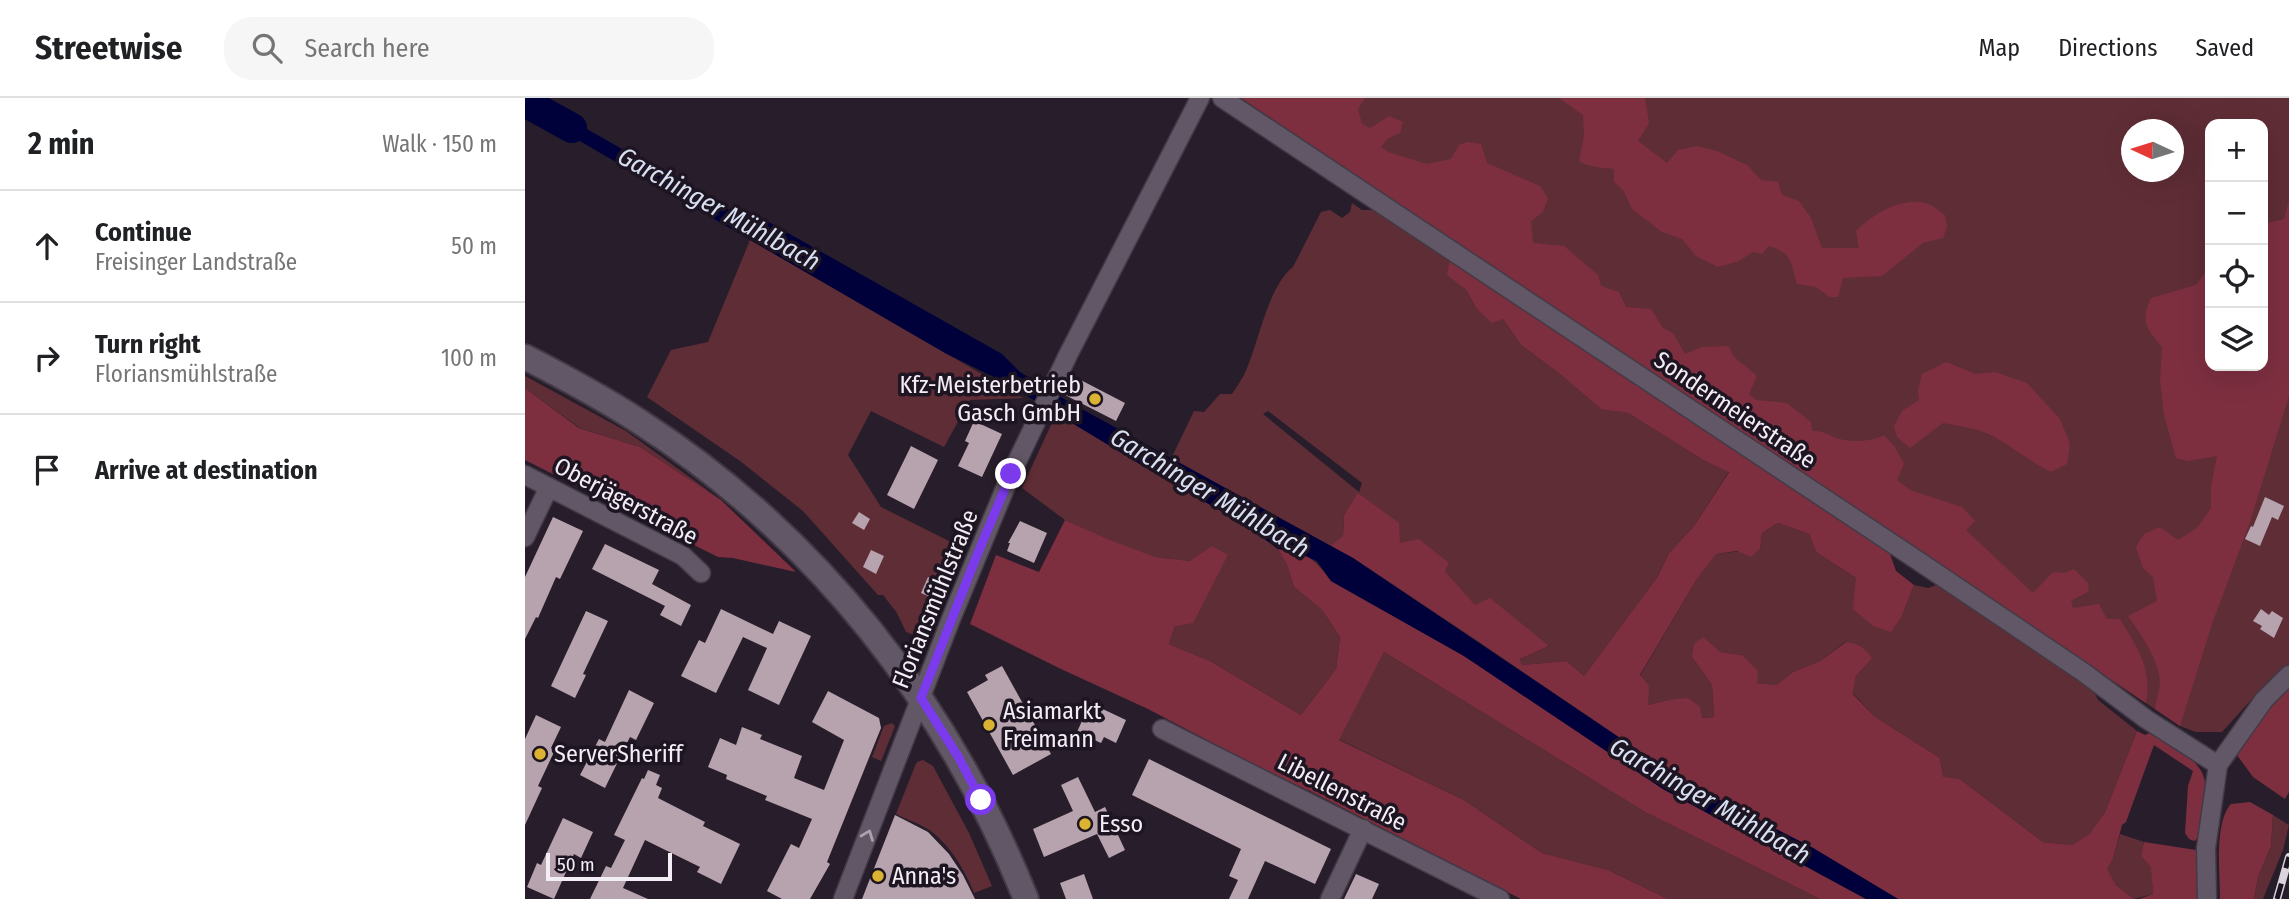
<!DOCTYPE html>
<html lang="en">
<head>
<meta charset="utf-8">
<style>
  :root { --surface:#fff; --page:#f6f6f6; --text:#202124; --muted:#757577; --line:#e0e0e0 }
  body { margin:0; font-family:"Fira Sans Condensed",sans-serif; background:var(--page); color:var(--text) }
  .controls { position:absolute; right:21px; top:21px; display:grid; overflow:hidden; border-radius:14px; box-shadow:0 7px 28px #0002 }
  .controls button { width:63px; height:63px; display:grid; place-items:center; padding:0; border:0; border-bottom:2px solid var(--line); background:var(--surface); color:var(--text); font:35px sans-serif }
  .compass { position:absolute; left:1596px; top:21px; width:63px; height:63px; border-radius:50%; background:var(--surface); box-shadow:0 7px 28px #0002; rotate:274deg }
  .scale { position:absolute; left:21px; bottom:18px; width:126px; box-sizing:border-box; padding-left:7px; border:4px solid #f3edf6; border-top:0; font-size:19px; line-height:24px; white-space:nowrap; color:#f3edf6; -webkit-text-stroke:5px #1e1522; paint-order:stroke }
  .stop { position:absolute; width:21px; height:21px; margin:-16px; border:5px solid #7c3aed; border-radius:50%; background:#fff }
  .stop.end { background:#7c3aed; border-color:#fff; box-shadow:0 2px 7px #0008 }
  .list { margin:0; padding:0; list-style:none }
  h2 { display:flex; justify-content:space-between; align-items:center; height:91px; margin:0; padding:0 28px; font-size:30px }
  h2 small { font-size:23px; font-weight:400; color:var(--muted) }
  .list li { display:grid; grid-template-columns:46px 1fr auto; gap:21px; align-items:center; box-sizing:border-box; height:112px; padding:0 28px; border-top:2px solid var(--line) }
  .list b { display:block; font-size:26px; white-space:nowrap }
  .list p { margin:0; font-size:23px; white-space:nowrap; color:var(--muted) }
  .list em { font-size:23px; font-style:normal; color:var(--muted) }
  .icon { flex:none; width:38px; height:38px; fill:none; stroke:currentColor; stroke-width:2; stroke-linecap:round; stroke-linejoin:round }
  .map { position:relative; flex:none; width:1764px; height:801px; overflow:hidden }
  header { display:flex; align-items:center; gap:42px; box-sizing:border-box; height:98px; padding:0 35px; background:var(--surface); border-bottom:2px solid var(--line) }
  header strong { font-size:33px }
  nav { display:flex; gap:38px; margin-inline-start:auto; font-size:24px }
  .search { width:490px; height:63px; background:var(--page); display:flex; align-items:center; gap:18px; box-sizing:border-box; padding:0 24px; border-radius:28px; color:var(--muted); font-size:26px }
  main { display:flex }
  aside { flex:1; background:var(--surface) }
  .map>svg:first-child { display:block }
</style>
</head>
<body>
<header>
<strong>Streetwise</strong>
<div class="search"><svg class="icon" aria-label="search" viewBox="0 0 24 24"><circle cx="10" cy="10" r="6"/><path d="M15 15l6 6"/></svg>Search here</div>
<nav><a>Map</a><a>Directions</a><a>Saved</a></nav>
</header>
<main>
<aside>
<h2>2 min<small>Walk · 150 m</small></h2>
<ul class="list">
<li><svg class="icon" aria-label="ahead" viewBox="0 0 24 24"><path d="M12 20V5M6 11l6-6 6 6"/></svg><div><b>Continue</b><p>Freisinger Landstraße</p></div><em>50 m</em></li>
<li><svg class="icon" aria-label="right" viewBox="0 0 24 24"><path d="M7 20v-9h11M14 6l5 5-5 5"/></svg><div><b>Turn right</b><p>Floriansmühlstraße</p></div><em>100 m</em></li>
<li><svg class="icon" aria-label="arrive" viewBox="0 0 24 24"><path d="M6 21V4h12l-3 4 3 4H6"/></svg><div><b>Arrive at destination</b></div></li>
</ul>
</aside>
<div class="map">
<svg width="1764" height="801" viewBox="0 0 1764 801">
  <rect width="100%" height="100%" fill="#281e2b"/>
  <path fill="#5f2d36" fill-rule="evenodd" d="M716 0H1764V567L1746 580 1697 634H1671L1655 628ZM1685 26H1738V268H1685ZM1606 32H1648V74H1606Z
    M827 105 837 112H853L925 161 923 177 941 192 951 210 978 221 996 247 1035 276 1075 310 1103 315 1178 362 1204 373 1169 428 1144 455 1133 478 1059 578 1042 563 997 567 995 561 1024 548 950 508 920 473 874 445 834 395 819 417 818 439 805 448 646 361 669 313 679 314 695 296H707C711 290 715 284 719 277 733 249 742 189 768 169L796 114 805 112 817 120 825 114ZM743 313 837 385 834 394 738 316Z
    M225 142 498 300 445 302 419 349 346 313 323 357 356 409 436 449 403 534 393 538 381 534 372 515 358 497H353L278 413 215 363 122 299 146 252 183 244Z
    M0 278 101 333 196 402 115 349 55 330 0 290Z
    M533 316 643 383 719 426 753 451 762 467 769 489 797 512 815 539 811 571 776 617 685 563 644 546 650 528 684 491 703 457 665 463 631 459 584 442 540 422 497 390 525 329Z
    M1253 425 1284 436 1291 454 1331 480 1377 518 1389 487 1403 490 1414 486 1569 594 1573 602 1612 633 1580 714 1564 736 1547 747 1518 744 1435 681 1418 680 1415 660 1349 618 1328 595 1331 578 1347 561 1320 544 1295 563 1268 574 1251 587 1231 585 1217 557 1195 554 1167 559 1187 587 1189 619 1176 620 1143 602 1123 607 1115 578 1172 481 1190 456 1235 451 1237 435Z
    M859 554 1120 714 1295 801H1143L1083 772 1017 755 939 702 813 641Z
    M367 625 370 628 356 663 347 659 359 628Z
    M398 662 408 668 444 735 467 788 449 795C440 772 423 743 401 730 391 724 380 721 371 716L390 668 392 664Z
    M1748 717 1764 727 1758 752 1738 801H1729L1733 779 1746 748Z
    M1595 736 1619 744 1616 758 1627 769 1628 796 1609 801 1591 787 1581 771 1588 761Z"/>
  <path fill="#7d2f40" d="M716 0H840L833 11 837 26 845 30 864 18 878 24 875 35 862 41 856 49 863 54 902 66 926 61 934 47 942 44 956 46 962 65 1015 88 1023 100 1018 114 1006 123 1008 145 1039 148 1073 177 1076 188 1094 194 1101 209 1126 211 1138 230 1148 235 1160 256 1177 249 1204 248 1208 258 1232 278 1224 296 1231 302 1262 305 1286 324 1287 333C1299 332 1304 338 1314 341 1327 344 1348 344 1359 337L1370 349 1379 366 1372 382 1385 392 1437 409 1450 423 1441 432 1508 495 1528 474 1539 475 1549 471 1563 485 1564 493 1546 503 1548 510 1574 506 1582 521H1595C1613 551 1627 569 1621 605Z
    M1034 0H1120L1124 25 1113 43 1142 65 1153 52 1172 48 1192 53 1222 67 1236 82 1253 84 1257 97 1274 103 1286 120 1297 150H1334L1331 133C1348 116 1376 99 1401 105 1407 107 1414 113 1420 117L1422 129 1418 140 1398 145 1357 178 1318 180 1313 199H1305L1291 189 1272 186C1266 164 1267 155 1244 148L1237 156 1228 154 1214 163 1193 169 1171 158 1157 141 1137 134 1107 111 1098 92 1089 84V71C1075 69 1066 70 1054 63L1059 38 1058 17Z
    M1764 102V298L1725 424 1687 526 1655 628 1630 611C1631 603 1635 592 1635 583 1634 562 1615 535 1603 518L1632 503 1628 479 1618 470 1611 449 1619 436 1635 429 1653 442 1672 430 1686 410V388L1692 358 1662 363 1651 360 1639 317 1635 282 1637 249C1621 230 1615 224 1626 200L1671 187 1685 169V268H1738V126L1759 121Z
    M925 161 1365 456 1371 473 1389 487 1377 518 1366 534 1348 528 1328 511 1331 480 1291 454 1284 436 1253 425 1237 435 1235 451 1226 459 1212 453 1191 456 1172 481 1115 577 1124 588 1123 607 1143 602 1163 600 1175 609 1177 620 1189 619 1187 587 1167 559 1169 546 1178 539 1195 554 1217 557 1233 573 1232 585 1251 587 1268 574 1295 563 1321 544C1333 546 1341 549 1347 561L1331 578 1328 596 1349 618 1415 660 1418 679 1435 681 1518 744 1547 747 1564 736 1580 714 1612 633 1620 637 1625 635C1643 646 1678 661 1680 685 1681 699 1674 725 1673 740L1669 743 1664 741 1660 735 1663 688 1668 673 1629 647 1601 724 1597 727 1588 761 1582 771 1591 787 1609 801H1373L1288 750 1163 686 948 540 828 460 805 448 818 438 819 417 833 395 874 425 875 445 894 441 924 465 920 473 950 507 965 500 1024 548 995 561 997 567 1042 563 1059 578 1133 478 1144 455 1169 428 1204 374 1178 362 1103 315 1076 311 1035 276 996 247 978 221 967 225 951 210 941 192 922 177Z
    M1421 264 1450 276 1470 274 1502 285 1535 321 1545 346 1542 366 1526 374C1505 364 1488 349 1468 338 1453 330 1434 328 1418 325L1385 350 1372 339 1369 328 1377 313 1394 302 1393 293 1397 276Z
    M0 290 54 330 115 349 196 402 271 474 208 460 193 459 0 362Z
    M540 422 585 442 631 459 665 463 687 448 703 457 668 525 650 528 644 546 685 563 776 617 811 571 815 539 797 512 769 489 762 467 753 451C782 454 789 460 806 483L939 558 1138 691 1341 801H1295L1120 714 859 554 814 642 939 702 1017 755 1083 772 1143 801H996L785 693 743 674 623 611 536 571 445 526 471 457 514 474Z
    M1764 590V694L1760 701 1728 679 1712 657 1736 620Z
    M1725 704 1748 717 1746 748 1733 779 1729 801H1695C1695 776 1689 724 1706 706Z
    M1619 744 1671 752 1674 801H1614L1628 796 1626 769 1616 758Z"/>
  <path fill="#00003a" d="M16 5 210 115 240 122 477 256 495 274 544 304 828 460 1163 686 1288 750 1373 801H1341L1138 691 939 558 806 483 792 463 769 453 753 451 719 426 643 383 479 284 420 255 53 42 8 21Z"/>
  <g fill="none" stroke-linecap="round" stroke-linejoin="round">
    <path stroke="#00003a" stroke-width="30" d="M0 4 47 30"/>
  </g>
  <path fill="#b7a3ae" d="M548 278 600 305 591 323 540 297Z
    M449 323 477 336 457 379 433 368 444 345 440 343Z
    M386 348 413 362 389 411 362 397Z
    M1740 399 1759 408 1753 422 1747 419 1735 448 1720 441 1726 428 1728 429Z
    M334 414 345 421 339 432 327 425Z
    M28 419 58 433 35 481 31 479 13 520 11 519 0 541V479Z
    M495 423 522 435 509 465 482 453 485 445H483Z
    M80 446 134 472 127 486 166 507 156 528 135 517 140 508 67 471Z
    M346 452 359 458 351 476 338 469Z
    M403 479 419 486 412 502 396 495Z
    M196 511 248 536 254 523 286 538 254 607 223 592 242 550 218 539 191 595 156 578 174 542 180 545Z
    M1736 511 1744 517 1747 513 1758 520 1749 540 1735 531 1737 528 1728 523Z
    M61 513 83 523 58 576 61 577 50 600 26 588Z
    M477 568 526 656 488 677 442 594 463 582 460 577Z
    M104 592 129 605 111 642 105 639 80 690 55 677 74 641 80 644Z
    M303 593 354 620 356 630 302 764 305 766 285 801H257L242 793 266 746 274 750 287 721 240 702 242 698 201 681 202 677 183 669 195 640 211 647 217 629 237 637 235 641 277 658 269 680 299 692 319 642 287 624Z
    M565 605 601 622 591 645 579 639 576 645 552 634Z
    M11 617 36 629 26 650 30 652 13 688 17 690 0 727V641Z
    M624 661 806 751 790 786 740 763 723 801H704L713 782 704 778 716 751 607 697Z
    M123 672 135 677 131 687 137 690 133 700 180 724 178 728 215 746 196 786 172 774 175 769 120 742 98 790 123 801H65L81 768 86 770 100 742 89 737 117 680 119 681Z
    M553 679 570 714 580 709 600 752 584 760 572 736 519 759 508 731 548 713 536 687Z
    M370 717 403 734 424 756 438 777 450 801H337Z
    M38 720 68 734 56 760 49 756 29 801 2 789 12 765 16 767Z
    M559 776 568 801H541L535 785Z
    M831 776 854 786 847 801H819Z"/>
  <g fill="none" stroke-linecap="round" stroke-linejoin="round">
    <g stroke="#433a46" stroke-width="21">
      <path id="street" d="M697 0 1392 462 1558 574 1621 621 1693 667
        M0 377 158 458 176 475
        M0 439 24 389
        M637 631 975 801
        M318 801 426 521 486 376 543 257 675 0
        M805 801 838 731
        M1682 801 1681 750 1693 667 1739 602 1764 577"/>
    </g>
    <g stroke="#433a46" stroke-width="28">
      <path id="secondary" d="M0 259C39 279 78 300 115 324 293 439 423 606 501 801"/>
    </g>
    <use href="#street" stroke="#625766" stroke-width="18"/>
    <use href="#secondary" stroke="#625766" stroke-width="24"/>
    <g stroke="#dad4dd" stroke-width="8">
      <path id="rail" d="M1752 801 1764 759"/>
    </g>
    <use href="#rail" stroke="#1e1522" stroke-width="5" stroke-dasharray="16" stroke-linecap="butt"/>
  </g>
  <defs><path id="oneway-chevron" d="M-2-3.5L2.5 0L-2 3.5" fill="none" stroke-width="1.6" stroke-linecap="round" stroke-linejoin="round" transform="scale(1.75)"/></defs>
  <use stroke="#aaa2ae" href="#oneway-chevron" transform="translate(343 737) rotate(-69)"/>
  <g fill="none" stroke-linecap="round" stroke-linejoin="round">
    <path stroke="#7c3aed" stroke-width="9" d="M456 702 434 660 396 600 450 462 486 376"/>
  </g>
  <g fill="#dcb233" stroke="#1e1522" stroke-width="2.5">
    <circle cx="570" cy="301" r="7"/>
    <circle cx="464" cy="627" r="7"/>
    <circle cx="15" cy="656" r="7"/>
    <circle cx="560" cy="726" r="7"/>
    <circle cx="353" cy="778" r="7"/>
  </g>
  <g text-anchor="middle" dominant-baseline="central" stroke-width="7" stroke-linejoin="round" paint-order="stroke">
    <g font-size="24" fill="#f3edf6" stroke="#1e1522" text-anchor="start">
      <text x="556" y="287" text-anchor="end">Kfz-Meisterbetrieb<tspan x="556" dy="28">Gasch GmbH</tspan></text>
      <text x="478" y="613">Asiamarkt<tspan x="478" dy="28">Freimann</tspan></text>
      <text x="29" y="656">ServerSheriff</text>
      <text x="574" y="726">Esso</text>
      <text x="367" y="778">Anna's</text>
    </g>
    <g font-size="24" fill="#f3edf6" stroke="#1e1522">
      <text transform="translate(1210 312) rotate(34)">Sondermeierstraße</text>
      <text transform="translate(101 403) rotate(28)">Oberjägerstraße</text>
      <text transform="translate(410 501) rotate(-68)">Floriansmühlstraße</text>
      <text transform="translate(817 694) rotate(27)">Libellenstraße</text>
    </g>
    <g font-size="26" font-style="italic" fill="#d7e0f3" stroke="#1e1522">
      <text transform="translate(194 111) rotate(29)">Garchinger Mühlbach</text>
      <text transform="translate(685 395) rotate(31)">Garchinger Mühlbach</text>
      <text transform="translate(1185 703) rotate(30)">Garchinger Mühlbach</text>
    </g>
  </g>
</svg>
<div class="controls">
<button>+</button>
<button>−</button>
<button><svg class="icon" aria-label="locate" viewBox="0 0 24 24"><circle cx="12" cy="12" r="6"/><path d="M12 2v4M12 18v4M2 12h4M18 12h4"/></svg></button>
<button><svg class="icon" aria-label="layers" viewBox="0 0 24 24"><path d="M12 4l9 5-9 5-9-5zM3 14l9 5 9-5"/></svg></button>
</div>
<svg class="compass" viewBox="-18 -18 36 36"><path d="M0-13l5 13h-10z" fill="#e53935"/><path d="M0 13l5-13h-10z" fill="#757577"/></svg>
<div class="scale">50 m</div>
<div class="stop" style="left:456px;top:702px"></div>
<div class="stop end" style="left:486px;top:376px"></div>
</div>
</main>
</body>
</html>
